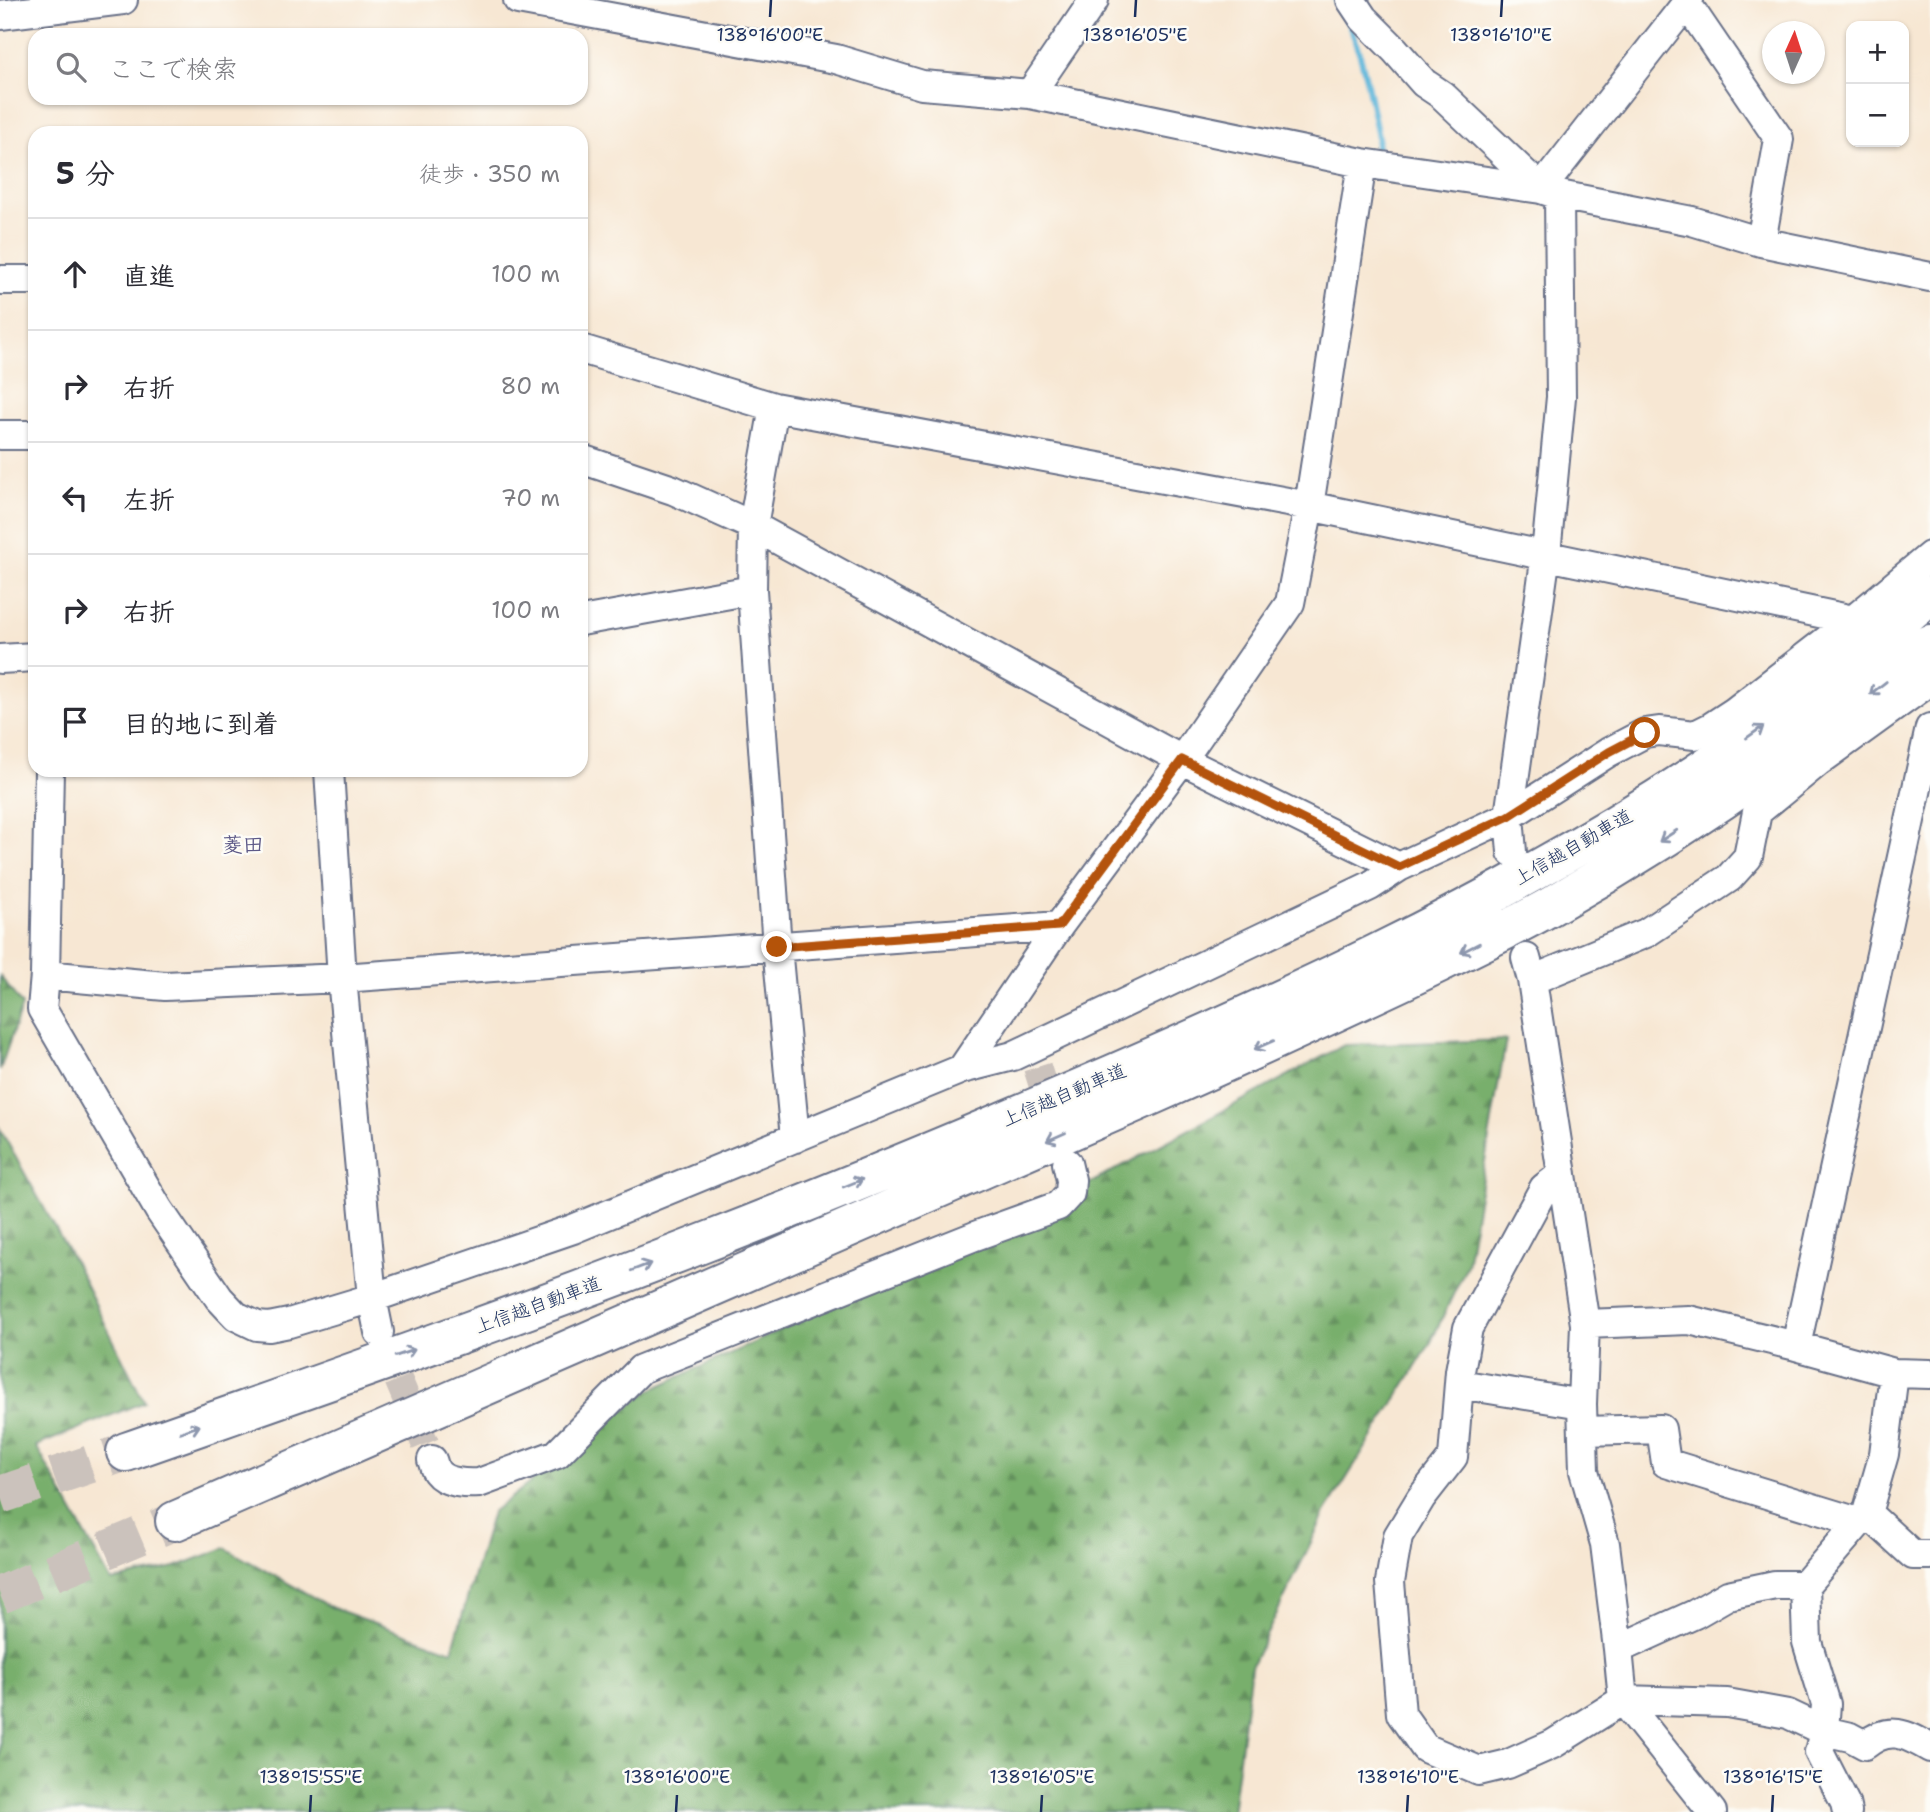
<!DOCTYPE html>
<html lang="ja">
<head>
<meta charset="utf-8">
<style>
  :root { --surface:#fff; --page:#f7f7f7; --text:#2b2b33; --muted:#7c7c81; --line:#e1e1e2 }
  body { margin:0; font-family:"Shantell Sans","Klee One",sans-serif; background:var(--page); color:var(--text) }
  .controls { position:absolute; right:21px; top:21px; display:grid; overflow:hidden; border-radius:14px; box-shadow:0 2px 5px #0004 }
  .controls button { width:63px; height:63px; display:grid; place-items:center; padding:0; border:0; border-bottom:2px solid var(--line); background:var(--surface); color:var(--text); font:35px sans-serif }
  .compass { position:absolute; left:1762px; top:21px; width:63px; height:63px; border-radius:50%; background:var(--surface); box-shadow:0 2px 5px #0004; rotate:3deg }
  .stop { position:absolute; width:21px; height:21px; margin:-16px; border:5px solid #b45309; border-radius:50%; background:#fff }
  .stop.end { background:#b45309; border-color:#fff; box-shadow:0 2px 7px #0008 }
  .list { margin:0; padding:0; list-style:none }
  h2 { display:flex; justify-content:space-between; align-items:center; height:91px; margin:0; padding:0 28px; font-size:30px }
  h2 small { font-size:23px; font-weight:400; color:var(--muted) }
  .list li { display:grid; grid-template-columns:46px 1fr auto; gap:21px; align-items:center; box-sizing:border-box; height:112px; padding:0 28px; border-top:2px solid var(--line) }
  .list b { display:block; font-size:26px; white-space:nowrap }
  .list em { font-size:23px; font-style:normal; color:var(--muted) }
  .icon { flex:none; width:38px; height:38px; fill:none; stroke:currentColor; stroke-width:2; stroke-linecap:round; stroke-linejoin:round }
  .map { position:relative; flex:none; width:1930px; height:1812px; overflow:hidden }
  .search { position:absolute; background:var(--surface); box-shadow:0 2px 5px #0004; left:28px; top:28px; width:560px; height:77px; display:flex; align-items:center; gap:18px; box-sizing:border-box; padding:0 24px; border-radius:21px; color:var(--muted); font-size:26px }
  .panel { position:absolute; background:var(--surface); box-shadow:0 2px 5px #0004; left:28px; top:126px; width:560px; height:651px; border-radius:21px }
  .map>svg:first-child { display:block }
</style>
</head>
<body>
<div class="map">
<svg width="1930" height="1812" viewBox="0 0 1930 1812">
  <defs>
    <pattern id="forest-firs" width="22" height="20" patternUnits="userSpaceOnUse" patternTransform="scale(1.75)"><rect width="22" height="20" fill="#78af6c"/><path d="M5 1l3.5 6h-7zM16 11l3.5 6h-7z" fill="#628f5c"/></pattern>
  </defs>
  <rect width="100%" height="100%" fill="#fdfcf7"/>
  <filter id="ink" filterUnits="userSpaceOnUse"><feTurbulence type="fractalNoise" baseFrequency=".0143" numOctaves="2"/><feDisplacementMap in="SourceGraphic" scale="14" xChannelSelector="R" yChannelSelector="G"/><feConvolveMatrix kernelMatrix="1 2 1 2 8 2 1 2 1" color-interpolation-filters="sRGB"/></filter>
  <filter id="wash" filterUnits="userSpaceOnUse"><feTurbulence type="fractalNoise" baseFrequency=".00686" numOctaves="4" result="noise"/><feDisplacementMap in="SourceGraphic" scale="28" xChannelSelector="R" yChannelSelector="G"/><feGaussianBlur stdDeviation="1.57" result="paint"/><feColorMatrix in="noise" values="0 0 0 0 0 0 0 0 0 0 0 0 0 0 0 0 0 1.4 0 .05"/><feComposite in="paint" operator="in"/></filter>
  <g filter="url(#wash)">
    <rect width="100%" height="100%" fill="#f7e7d3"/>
    <path fill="url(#forest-firs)" stroke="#4a6f65" stroke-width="2" d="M0 976 22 1005 0 1070Z
      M1506 1040 1467 1265 1430 1344 1325 1513 1251 1667 1232 1812H0V1129L76 1265 144 1402 36 1446 111 1581 175 1567 225 1548 333 1608 452 1651 492 1512 650 1390 1032 1215 1344 1045Z"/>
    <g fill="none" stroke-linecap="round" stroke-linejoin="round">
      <path stroke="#5cb5d9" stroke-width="6" d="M1336 0C1362 40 1368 91 1378 137L1376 151"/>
    </g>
  </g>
  <g filter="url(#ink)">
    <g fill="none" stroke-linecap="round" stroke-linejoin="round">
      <path stroke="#cbc2bc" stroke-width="28" stroke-dasharray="28 14" stroke-linecap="butt" d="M1037 1067 1053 1118
        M382 1341 432 1460"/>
      <path stroke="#cbc2bc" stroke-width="38" stroke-dasharray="38 19" stroke-linecap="butt" d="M0 1495 126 1452
        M0 1595 175 1521"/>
      <g stroke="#686f87" stroke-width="32">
        <path id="minor" d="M518 0 836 59 922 85 1030 94 1362 163 1541 189 1559 195 1692 221 1761 242 1930 277
          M1351 0 1363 18 1395 50 1424 83 1442 95 1541 189
          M1687 4 1779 139 1761 242
          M0 15 123 0
          M1030 94 1094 0
          M1541 189 1689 0
          M0 280H35
          M581 349 774 407 1309 506 1853 620
          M774 407 753 526 752 590 777 947 795 1138
          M0 435H35
          M581 459 673 490 753 526 1182 760 1399 867
          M581 621 752 590
          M0 659 35 657
          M49 770 45 975 42 1009 159 1210 219 1298 236 1316 257 1326 269 1327 289 1323 372 1298 573 1229 962 1069 1013 1056 1030 1048 1370 886 1399 867 1509 816 1609 752 1645 733 1659 731 1695 735 1711 727 1734 712 1853 620 1930 556
          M329 770 342 978 372 1298 379 1332
          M1512 852 1509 816 1546 554 1561 397 1559 195
          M1526 958 1532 980 1585 1324 1582 1404 1584 1471 1605 1544 1618 1649 1623 1700 1712 1812
          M45 975 165 986 342 978 1059 926
          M1532 980 1646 933 1729 878 1748 857 1757 812 1818 762 1930 681
          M962 1069 1059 926 1182 760 1290 603 1309 506 1362 163
          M1562 1174 1544 1188 1468 1328 1460 1371 1453 1457 1421 1498 1398 1536 1390 1582 1401 1714 1425 1748 1479 1771 1508 1764 1553 1744 1623 1700 1727 1703 1788 1714 1824 1731 1850 1737 1865 1745C1889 1725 1906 1734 1930 1748
          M1585 1324 1689 1320 1796 1346 1894 1373 1930 1374
          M1796 1346 1930 728
          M1459 1384 1582 1404
          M1583 1431 1661 1429 1666 1463 1858 1522
          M432 1460C434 1464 434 1469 437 1472 445 1483 467 1484 479 1483L557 1454 641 1369 975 1236 1058 1206 1070 1193 1071 1180 1067 1163
          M1867 1513 1913 1555H1930
          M1618 1649 1695 1614 1728 1595 1775 1585H1805
          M1847 1812 1845 1803 1819 1752 1824 1731 1826 1704 1807 1642 1805 1585 1867 1513 1884 1454 1894 1373"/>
      </g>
      <g stroke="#686f87" stroke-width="42">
        <path id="highway" d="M126 1452C322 1383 520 1315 714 1239 824 1196 933 1151 1041 1105 1266 1009 1492 908 1697 773 1779 719 1855 658 1930 595
          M175 1521 1148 1097C1234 1059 1319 1020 1404 980 1453 956 1503 933 1551 906 1685 830 1812 743 1930 644"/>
      </g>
      <use href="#minor" stroke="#fff" stroke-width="28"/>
      <use href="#highway" stroke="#fff" stroke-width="38"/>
    </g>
    <defs><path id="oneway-shaft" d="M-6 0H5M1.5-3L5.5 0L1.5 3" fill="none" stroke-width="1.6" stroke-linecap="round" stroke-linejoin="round" transform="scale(1.75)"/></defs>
    <g stroke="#8d97ae">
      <use href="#oneway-shaft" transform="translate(1878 688) rotate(142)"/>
      <use href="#oneway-shaft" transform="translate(1755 732) rotate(-35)"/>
      <use href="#oneway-shaft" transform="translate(1668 836) rotate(147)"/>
      <use href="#oneway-shaft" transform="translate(1470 948) rotate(153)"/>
      <use href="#oneway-shaft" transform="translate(1264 1045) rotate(156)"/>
      <use href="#oneway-shaft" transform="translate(1056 1137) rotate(156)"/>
      <use href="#oneway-shaft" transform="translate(853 1183) rotate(-22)"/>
      <use href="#oneway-shaft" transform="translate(641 1267) rotate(-21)"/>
      <use href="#oneway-shaft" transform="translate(405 1353) rotate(-19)"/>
      <use href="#oneway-shaft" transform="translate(190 1429) rotate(-19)"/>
    </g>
  </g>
  <g fill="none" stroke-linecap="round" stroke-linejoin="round" filter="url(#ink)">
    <path stroke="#b45309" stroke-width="9" d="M777 947 1059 926 1182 760 1399 867 1509 816 1609 752 1645 733"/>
  </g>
  <path fill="none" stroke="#1b2f5e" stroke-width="2.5" d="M770 17 771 0M1135 17 1136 0M1501 17 1502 0M310 1812 311 1795M676 1812 677 1795M1041 1812 1042 1795M1407 1812 1408 1795M1772 1812 1773 1795"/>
  <g text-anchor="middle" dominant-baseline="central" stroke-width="5" stroke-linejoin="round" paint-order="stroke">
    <g font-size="19" fill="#1b2f5e" stroke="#fdfcf7">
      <text transform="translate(1573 847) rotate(-30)">上信越自動車道</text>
      <text transform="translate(1064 1095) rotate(-23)">上信越自動車道</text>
      <text transform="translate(538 1305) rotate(-20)">上信越自動車道</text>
    </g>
    <g font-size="21" font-weight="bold" fill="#5e5a88" stroke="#fdfcf7">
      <text x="243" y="845">菱田</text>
    </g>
  </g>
  <g font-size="18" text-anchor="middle" fill="#1b2f5e" stroke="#fdfcf7" stroke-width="5" stroke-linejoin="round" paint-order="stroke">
    <text x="770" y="41">138°16'00"E</text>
    <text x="1135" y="41">138°16'05"E</text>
    <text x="1501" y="41">138°16'10"E</text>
    <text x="311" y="1783">138°15'55"E</text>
    <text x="677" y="1783">138°16'00"E</text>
    <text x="1042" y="1783">138°16'05"E</text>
    <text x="1408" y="1783">138°16'10"E</text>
    <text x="1773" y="1783">138°16'15"E</text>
  </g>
</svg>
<div class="controls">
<button>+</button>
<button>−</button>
</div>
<svg class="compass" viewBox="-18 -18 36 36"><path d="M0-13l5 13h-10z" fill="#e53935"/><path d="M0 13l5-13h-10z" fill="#7c7c81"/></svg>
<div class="stop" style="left:1645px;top:733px"></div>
<div class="stop end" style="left:777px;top:947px"></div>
<div class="search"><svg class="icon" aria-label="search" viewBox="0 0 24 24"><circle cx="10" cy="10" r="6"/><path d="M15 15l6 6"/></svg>ここで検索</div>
<section class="panel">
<h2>5 分<small>徒歩 · 350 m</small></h2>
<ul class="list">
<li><svg class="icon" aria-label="ahead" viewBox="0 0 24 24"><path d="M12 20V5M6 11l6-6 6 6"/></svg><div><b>直進</b></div><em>100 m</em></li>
<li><svg class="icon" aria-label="right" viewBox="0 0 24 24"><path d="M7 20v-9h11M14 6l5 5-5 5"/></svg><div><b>右折</b></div><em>80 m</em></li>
<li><svg class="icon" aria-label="left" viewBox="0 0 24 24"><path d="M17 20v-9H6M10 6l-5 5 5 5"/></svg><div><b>左折</b></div><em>70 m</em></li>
<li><svg class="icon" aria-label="right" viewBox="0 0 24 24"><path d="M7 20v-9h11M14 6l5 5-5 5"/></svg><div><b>右折</b></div><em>100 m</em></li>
<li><svg class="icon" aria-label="arrive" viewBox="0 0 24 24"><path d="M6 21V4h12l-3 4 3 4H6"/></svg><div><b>目的地に到着</b></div></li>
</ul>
</section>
</div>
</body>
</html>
